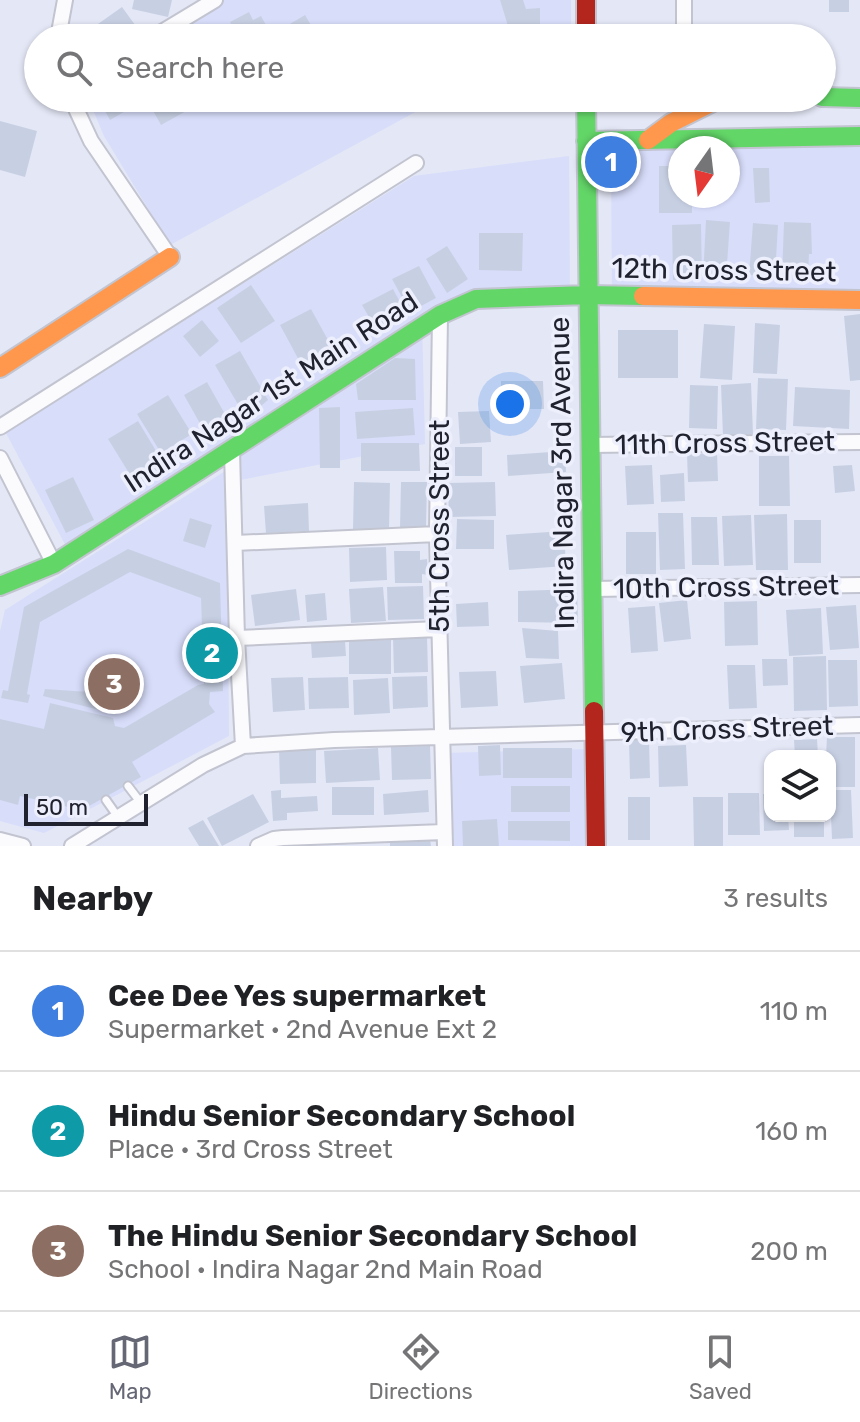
<!DOCTYPE html>
<html lang="en">
<head>
<meta charset="utf-8">
<style>
  :root { --surface:#fff; --page:#f6f6f6; --text:#202124; --muted:#757577; --line:#e0e0e0; --accent:#656775 }
  body { margin:0; font-family:Rubik,sans-serif; background:var(--page); color:var(--text) }
  .controls { position:absolute; right:24px; bottom:24px; display:grid; overflow:hidden; border-radius:16px; box-shadow:0 2px 6px #0004 }
  .controls button { width:72px; height:72px; display:grid; place-items:center; padding:0; border:0; border-bottom:2px solid var(--line); background:var(--surface); color:var(--text); font:40px sans-serif }
  .compass { position:absolute; left:668px; top:136px; width:72px; height:72px; border-radius:50%; background:var(--surface); box-shadow:0 2px 6px #0004; rotate:194deg }
  .scale { position:absolute; left:24px; bottom:20px; width:124px; box-sizing:border-box; padding-left:8px; border:4px solid #21222f; border-top:0; font-size:22px; line-height:28px; white-space:nowrap; color:#21222f; -webkit-text-stroke:6px #edeffd; paint-order:stroke }
  .you { position:absolute; left:510px; top:404px; width:28px; height:28px; margin:-20px; border:6px solid #fff; border-radius:50%; background:#1a73e8; box-shadow:0 0 0 12px #1a73e833 }
  .badge { display:grid; place-items:center; width:52px; height:52px; border-radius:50%; background:var(--accent); color:#fff; font-size:26px; font-weight:700 }
  .pin { position:absolute; translate:-50% -50%; border:4px solid #fff; box-shadow:0 2px 8px #0006 }
  .list { margin:0; padding:0; list-style:none }
  h2 { display:flex; justify-content:space-between; align-items:center; height:104px; margin:0; padding:0 32px; font-size:34px }
  h2 small { font-size:26px; font-weight:400; color:var(--muted) }
  .list li { display:grid; grid-template-columns:52px 1fr auto; gap:24px; align-items:center; box-sizing:border-box; height:120px; padding:0 32px; border-top:2px solid var(--line) }
  .list b { display:block; font-size:30px; white-space:nowrap }
  .list p { margin:0; font-size:26px; white-space:nowrap; color:var(--muted) }
  .list em { font-size:26px; font-style:normal; color:var(--muted) }
  .icon { flex:none; width:44px; height:44px; fill:none; stroke:currentColor; stroke-width:2; stroke-linecap:round; stroke-linejoin:round }
  .map { position:relative; flex:none; width:860px; height:846px; overflow:hidden }
  .search { position:absolute; background:var(--surface); box-shadow:0 2px 6px #0004; left:24px; right:24px; top:24px; height:88px; display:flex; align-items:center; gap:20px; box-sizing:border-box; padding:0 28px; border-radius:44px; color:var(--muted); font-size:30px }
  .sheet { height:464px; background:var(--surface) }
  nav { display:flex; justify-content:space-around; align-items:center; box-sizing:border-box; height:112px; border-top:2px solid var(--line); background:var(--surface); font-size:22px; color:var(--muted) }
  nav a { display:grid; justify-items:center; gap:4px }
  nav .on { color:var(--accent) }
  .map>svg:first-child { display:block }
</style>
</head>
<body>
<div class="map">
<svg width="860" height="846" viewBox="0 0 860 846">
  <rect width="100%" height="100%" fill="#e4e7f6"/>
  <path fill="#d8ddfa" fill-rule="evenodd" d="M220 0H571V38H152Z
    M88 98H514L419 110 170 245 104 136Z
    M860 142V297L612 296 611 148ZM680 148H728V196H680Z
    M569 156 570 305 466 301 68 550 6 433 414 176Z
    M422 323 425 444 240 480 239 449Z
    M227 470 229 736 44 833 0 821V631L5 610Z
    M589 749 590 846H446L445 753Z"/>
  <path fill="#c7d0e3" d="M134 0H172L168 17 132 9Z
    M500 0H523L526 9 540 8V24L508 26Z
    M829 0H849V12H829Z
    M122 7 138 29 126 38H83L81 36Z
    M249 12 253 20 261 16 273 38H239L230 22Z
    M305 15 316 34 309 38H282L278 31Z
    M415 24 459 26 458 38H415Z
    M758 25H782V38H758Z
    M502 29 547 30V38H502Z
    M98 98H139L141 102 110 120Z
    M146 98H181L188 110 161 125Z
    M0 121 37 131 25 177 0 170Z
    M659 166H680V196H692V213H659Z
    M753 168H769L770 202 755 203Z
    M706 220 730 222 726 278 703 277Z
    M784 222 811 223 812 254H809L808 277 782 276Z
    M753 223 778 225 775 276 749 275Z
    M701 224 702 280H673L672 225Z
    M479 233H523L522 271 479 270Z
    M447 246 468 279 447 293 426 259Z
    M419 266 436 298 410 312 392 279Z
    M251 285 275 321 241 343 217 308Z
    M393 289 406 313 376 329 362 305Z
    M311 309 339 360 308 377 280 325Z
    M860 314V380L850 381 844 316Z
    M202 320 219 341 200 357 183 336Z
    M755 323 780 325 777 374 753 373Z
    M704 324 735 326 732 380 700 378Z
    M618 330H678V378H618Z
    M240 351 268 400 254 412 251 409 243 413 215 365Z
    M395 358 415 359 416 400H358L356 384Z
    M758 378 788 379 786 430 756 429Z
    M501 381H543L544 409H501Z
    M207 382 230 423 207 436 184 395Z
    M751 383 753 434 723 436 721 385Z
    M690 385 718 386 717 429 689 428Z
    M795 387 850 390 849 429 793 426Z
    M168 395 192 434 161 453 137 414Z
    M340 407V468H320L319 408Z
    M413 408 415 435 357 439 355 412Z
    M489 411 491 442 460 444 458 412Z
    M138 421 167 469 137 486 108 439Z
    M361 443H419L420 471H361Z
    M455 447H482V476H455Z
    M565 451 566 472 508 476 507 455Z
    M717 453 718 481 688 482 687 454Z
    M759 456H789L790 506H759Z
    M652 465 654 504 627 505 625 466Z
    M852 465 855 491 835 493 833 466Z
    M684 473 685 501 661 502 660 475Z
    M73 477 94 520 66 533 45 490Z
    M354 482 390 483 389 530 353 529Z
    M401 482H427L426 527H400Z
    M495 482 496 516 449 517 448 483Z
    M308 503 309 531 266 533 264 506Z
    M658 513H683L685 569 660 570Z
    M787 514 788 570H756L754 515Z
    M751 515 753 565 724 566 722 516Z
    M691 517H717L719 565H692Z
    M190 518 212 525 205 548 183 541Z
    M457 519 494 520V549H456Z
    M794 520H821V563H794Z
    M564 531 566 566 509 570 506 535Z
    M626 532H656V574H626Z
    M386 547 387 580 350 582 349 548Z
    M128 549 220 583 223 691 210 692 209 704 215 712 132 762 141 777 82 810 20 796 18 805 0 800V719L44 729 50 703 113 718 115 726 124 728 198 685 204 684 201 598 130 572 40 622 27 694 30 695 28 703 1 698 3 690 8 691 24 607Z
    M394 551H420V560L427 559 428 575 422 574V583H395Z
    M423 586 424 619 388 620 387 587Z
    M383 587 386 621 351 623 349 589Z
    M296 589 300 620 255 626 251 595Z
    M577 589 578 623 518 622V591Z
    M325 593 327 620 307 622 305 595Z
    M687 600 691 639 664 642 659 603Z
    M757 601 758 645 725 646 724 602Z
    M488 602 489 626 457 627 456 604Z
    M856 605 859 648 830 650 826 607Z
    M655 606 658 651 631 653 628 608Z
    M821 608 823 654 789 656 786 610Z
    M522 628 558 631 559 659 526 658Z
    M427 637 428 672 394 673 393 638Z
    M391 640V674H349V641Z
    M345 641 346 656 312 658 311 643Z
    M826 656 827 710 794 711 793 657Z
    M762 659H787L788 685 763 686Z
    M828 660H857L858 706 829 707Z
    M562 663 565 699 524 703 520 666Z
    M727 665H755L757 708 729 709Z
    M496 671 498 706 461 708 459 672Z
    M427 676 428 707 393 709 392 677Z
    M303 677 305 710 273 712 271 678Z
    M348 677 349 708 309 709 308 678Z
    M388 678 390 713 354 715 353 680Z
    M45 689 89 692 103 698 108 712 43 696Z
    M827 737H855V787H830V756H826Z
    M817 739 818 756H795L794 740Z
    M629 740H649L650 778 630 779Z
    M500 745 501 775 479 776 478 746Z
    M686 745 688 786 659 787 658 746Z
    M430 746 431 779 392 780 391 747Z
    M279 748H316V783L280 784Z
    M378 748 380 780 326 783 324 751Z
    M503 748H572V778H503Z
    M511 786H570V812H511Z
    M332 787H374V815H332Z
    M281 790V798L317 796 318 811 287 813V820L273 821 271 791Z
    M428 790 429 812 384 815 383 794Z
    M830 790H851L853 838 832 839Z
    M728 793H759L760 835H728Z
    M253 794 269 822 222 846 207 818Z
    M763 794H770V816H788L789 830 764 831Z
    M628 797H650V840H628Z
    M693 797H723V846H694Z
    M794 816H824V837H794Z
    M497 819 499 846H463L462 821Z
    M203 820 219 846H199L188 828Z
    M508 821H570V841L508 840Z
    M430 839 431 846H390V842Z"/>
  <g fill="none" stroke-linecap="round" stroke-linejoin="round">
    <g stroke="#c2c4d0" stroke-width="11">
      <path id="lane" d="M128 786 141 803
        M106 800 118 817"/>
    </g>
    <g stroke="#c2c4d0" stroke-width="18">
      <path id="street" d="M58 38 65 0
        M152 38 215 0
        M684 38V0
        M71 98 91 141 170 257
        M440 315 437 534 445 846
        M0 427 416 163
        M590 445 860 442
        M232 451 237 638 243 746
        M0 458 54 564
        M235 543 437 534
        M592 589 860 585
        M237 638 438 629
        M0 840 23 846
        M72 846 203 765 243 746 334 740 860 725
        M258 846 274 839 283 838 444 832"/>
    </g>
    <g stroke="#c2c4d0" stroke-width="22">
      <path id="fast" d="M822 97 860 98
        M586 98 594 711
        M586 141 860 136
        M0 586 54 564 440 315 476 299 587 295 643 296"/>
    </g>
    <g stroke="#c2c4d0" stroke-width="22">
      <path id="slow" d="M648 140 671 123 721 98
        M643 296 860 300
        M0 368 170 257"/>
    </g>
    <g stroke="#c2c4d0" stroke-width="22">
      <path id="jam" d="M586 0V38
        M594 711 596 846"/>
    </g>
    <use href="#lane" stroke="#fbfbfe" stroke-width="7"/>
    <use href="#street" stroke="#fbfbfe" stroke-width="14"/>
    <use href="#fast" stroke="#63d668" stroke-width="18"/>
    <use href="#slow" stroke="#ff974d" stroke-width="18"/>
    <use href="#jam" stroke="#b3261e" stroke-width="18"/>
  </g>
  <g text-anchor="middle" dominant-baseline="central" stroke-width="7" stroke-linejoin="round" paint-order="stroke">
    <g font-size="28" fill="#21222f" stroke="#edeffd">
      <text transform="translate(724 270) rotate(1)">12th Cross Street</text>
      <text transform="translate(271 392) rotate(-33)">Indira Nagar 1st Main Road</text>
      <text transform="translate(725 443) rotate(-1)">11th Cross Street</text>
      <text transform="translate(562 473) rotate(-91)">Indira Nagar 3rd Avenue</text>
      <text transform="translate(439 526) rotate(-90)">5th Cross Street</text>
      <text transform="translate(726 587) rotate(-1)">10th Cross Street</text>
      <text transform="translate(727 729) rotate(-2)">9th Cross Street</text>
    </g>
  </g>
</svg>
<div class="controls">
<button><svg class="icon" aria-label="layers" viewBox="0 0 24 24"><path d="M12 4l9 5-9 5-9-5zM3 14l9 5 9-5"/></svg></button>
</div>
<svg class="compass" viewBox="-18 -18 36 36"><path d="M0-13l5 13h-10z" fill="#e53935"/><path d="M0 13l5-13h-10z" fill="#757577"/></svg>
<div class="scale">50 m</div>
<div class="you"></div>
<div class="pin badge" style="left:611px;top:162px;background:#3f7fe0">1</div>
<div class="pin badge" style="left:212px;top:653px;background:#0f9aa8">2</div>
<div class="pin badge" style="left:114px;top:684px;background:#8d6e63">3</div>
<div class="search"><svg class="icon" aria-label="search" viewBox="0 0 24 24"><circle cx="10" cy="10" r="6"/><path d="M15 15l6 6"/></svg>Search here</div>
</div>
<section class="sheet">
<h2>Nearby<small>3 results</small></h2>
<ul class="list">
<li><span class="badge" style="background:#3f7fe0">1</span><div><b>Cee Dee Yes supermarket</b><p>Supermarket · 2nd Avenue Ext 2</p></div><em>110 m</em></li>
<li><span class="badge" style="background:#0f9aa8">2</span><div><b>Hindu Senior Secondary School</b><p>Place · 3rd Cross Street</p></div><em>160 m</em></li>
<li><span class="badge" style="background:#8d6e63">3</span><div><b>The Hindu Senior Secondary School</b><p>School · Indira Nagar 2nd Main Road</p></div><em>200 m</em></li>
</ul>
</section>
<nav>
<a class="on"><svg class="icon" aria-label="map" viewBox="0 0 24 24"><path d="M3 6l6-2 6 2 6-2v14l-6 2-6-2-6 2zM9 4v14M15 6v14"/></svg>Map</a>
<a><svg class="icon" aria-label="directions" viewBox="0 0 24 24"><path d="M12 3l9 9-9 9-9-9zM9 14v-3h6M13 9l2 2-2 2"/></svg>Directions</a>
<a><svg class="icon" aria-label="saved" viewBox="0 0 24 24"><path d="M7 4h10v16l-5-4-5 4z"/></svg>Saved</a>
</nav>
</body>
</html>
